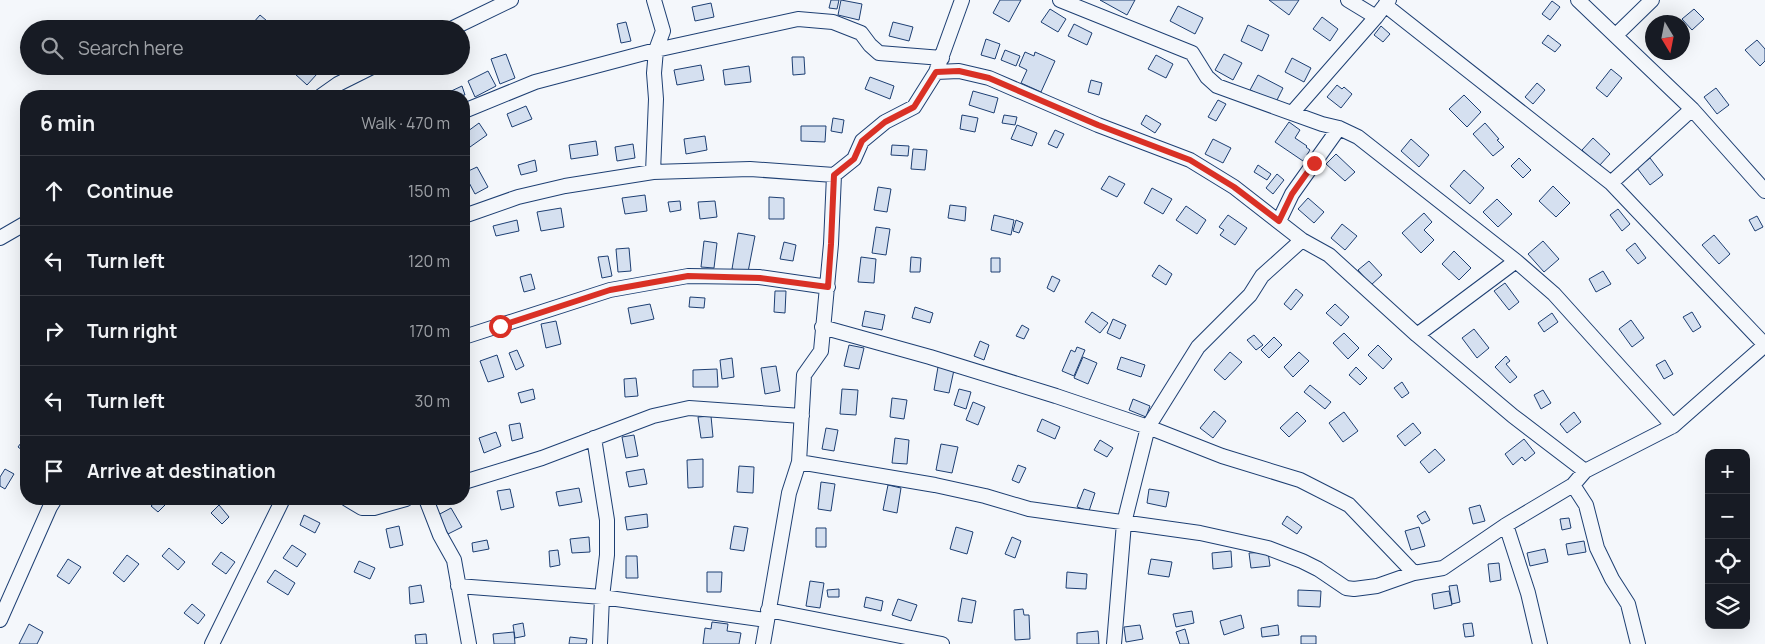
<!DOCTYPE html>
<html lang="en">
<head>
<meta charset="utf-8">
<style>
  :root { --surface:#171b24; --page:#242831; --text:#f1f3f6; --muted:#9ea1a6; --line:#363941 }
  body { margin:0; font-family:Manrope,sans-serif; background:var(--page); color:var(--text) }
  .controls { position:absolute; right:15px; bottom:15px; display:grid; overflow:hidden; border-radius:10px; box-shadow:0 5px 20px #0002 }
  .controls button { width:45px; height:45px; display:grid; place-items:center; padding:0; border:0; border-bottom:1px solid var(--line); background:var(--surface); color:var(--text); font:25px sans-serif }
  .compass { position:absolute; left:1645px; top:15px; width:45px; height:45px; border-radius:50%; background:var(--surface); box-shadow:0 5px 20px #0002; rotate:170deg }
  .stop { position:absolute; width:15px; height:15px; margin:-11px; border:4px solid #d93025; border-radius:50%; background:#fff }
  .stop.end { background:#d93025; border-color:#fff; box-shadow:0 1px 5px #0008 }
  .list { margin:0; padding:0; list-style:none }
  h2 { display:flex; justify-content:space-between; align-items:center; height:65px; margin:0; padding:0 20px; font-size:21px }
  h2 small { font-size:16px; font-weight:400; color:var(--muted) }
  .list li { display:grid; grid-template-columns:32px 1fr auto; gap:15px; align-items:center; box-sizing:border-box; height:70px; padding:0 20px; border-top:1px solid var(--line) }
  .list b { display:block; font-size:19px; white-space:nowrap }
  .list em { font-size:16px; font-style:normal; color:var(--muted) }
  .icon { flex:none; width:28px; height:28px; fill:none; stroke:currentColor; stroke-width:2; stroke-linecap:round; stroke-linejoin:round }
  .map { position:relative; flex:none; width:1765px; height:644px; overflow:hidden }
  .search { position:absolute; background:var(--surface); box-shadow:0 5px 20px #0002; left:20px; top:20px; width:450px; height:55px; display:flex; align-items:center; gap:12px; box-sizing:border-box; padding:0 18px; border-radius:28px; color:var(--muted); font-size:19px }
  .panel { position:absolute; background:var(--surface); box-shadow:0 5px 20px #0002; left:20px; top:90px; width:450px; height:415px; border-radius:20px }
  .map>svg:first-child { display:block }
</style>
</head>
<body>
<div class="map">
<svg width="1765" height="644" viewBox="0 0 1765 644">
  <rect width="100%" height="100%" fill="#f4f7fb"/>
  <path fill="#d5e0f0" stroke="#1d3f73" d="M831 0H839L837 9 829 8Z
    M841 0 862 4 859 20 838 15Z
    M1000 0H1021L1009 22 993 13Z
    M1100 0H1135L1127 15Z
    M1269 0H1299L1289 15Z
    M1552 1 1560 7 1550 20 1542 14Z
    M711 3 714 17 695 21 692 7Z
    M1178 6 1203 18 1195 34 1170 21Z
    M1050 9 1066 19 1058 32 1041 22Z
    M1694 9 1704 19 1692 30 1682 19Z
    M260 15 273 26 270 29H260L253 23Z
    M1322 17 1338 29 1330 41 1313 29Z
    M626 22 631 41 621 43 617 24Z
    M893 22 913 27 909 41 889 36Z
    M1074 24 1092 33 1087 45 1068 36Z
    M1248 25 1269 35 1262 51 1241 41Z
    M1381 26 1390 34 1383 42 1374 35Z
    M1548 35 1561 45 1555 52 1542 43Z
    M986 39 1000 44 995 59 981 55Z
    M1757 40 1765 49V61L1760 66 1745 50Z
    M1005 50 1020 56 1016 66 1001 60Z
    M1025 52 1034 56 1035 52 1055 61 1041 92 1021 83 1027 70 1019 66Z
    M506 54 515 78 500 84 491 59Z
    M1224 54 1242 63 1233 80 1215 70Z
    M1156 55 1173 64 1166 78 1148 69Z
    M792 57H804L805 74 793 75Z
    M1292 58 1311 68 1304 82 1285 72Z
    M701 65 704 80 677 85 674 70Z
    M301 66H308L317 74 307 85 294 73Z
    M749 66 751 82 725 85 723 70Z
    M1611 69 1622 78 1607 97 1596 88Z
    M488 71 496 86 475 97 468 81Z
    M1258 75 1283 88 1276 102 1250 90Z
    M870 77 894 86 890 99 865 89Z
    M1091 80 1102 83 1099 95 1088 92Z
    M1537 83 1545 90 1533 104 1525 97Z
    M1337 85 1342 89 1344 87 1352 94 1341 108 1327 97Z
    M462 86 465 95 448 96 447 93Z
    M1716 88 1729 105 1717 114 1704 97Z
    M973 91 998 98 994 113 969 105Z
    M1464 95 1481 112 1467 127 1449 109Z
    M1218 100 1226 104 1216 121 1208 117Z
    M526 106 532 119 512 127 507 114Z
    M962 115 978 118 975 132 960 129Z
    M1004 115 1017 117 1015 125 1002 123Z
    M1146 115 1161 124 1155 133 1141 124Z
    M833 118 844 120 842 133 831 131Z
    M1289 122 1300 130 1295 138 1307 146 1306 147 1310 150 1303 161 1275 142Z
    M479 123 487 135 470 147 464 138V134Z
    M1485 123 1499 139 1497 140 1504 147 1493 156 1473 134Z
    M1017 125 1037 133 1032 146 1011 139Z
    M801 126H826L825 142 801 141Z
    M1055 130 1064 134 1057 148 1048 144Z
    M705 136 707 150 686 154 684 139Z
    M1593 138 1610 154 1599 166 1582 150Z
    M1213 139 1231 148 1223 163 1205 154Z
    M1411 139 1429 155 1419 167 1401 151Z
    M596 141 598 155 571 159 569 145Z
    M633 144 635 158 617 161 615 147Z
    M892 145 909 146 908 156 891 155Z
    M913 149 927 150 925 170 911 169Z
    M1336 154 1355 172 1345 181 1326 164Z
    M1519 158 1531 170 1523 178 1511 166Z
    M1650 158 1663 175 1650 185 1637 168Z
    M535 160 537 171 521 175 518 165Z
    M1258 165 1271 174 1267 180 1254 172Z
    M477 167 488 187 475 194 464 173Z
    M1464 170 1484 188 1470 204 1450 186Z
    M1277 174 1284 180 1273 194 1266 188Z
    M1109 176 1125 184 1117 197 1101 189Z
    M1553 186 1570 203 1556 217 1539 201Z
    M878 187 891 189 887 212 874 210Z
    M1152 188 1172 199 1163 214 1144 203Z
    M645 195 647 211 625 214 622 198Z
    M769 197 784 198V219H769Z
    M1308 198 1324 212 1314 223 1298 209Z
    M1497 199 1512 214 1498 227 1483 212Z
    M680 201 681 210 670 212 668 202Z
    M715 201 717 217 700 219 698 202Z
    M950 205 966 207 965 221 948 218Z
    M1186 206 1206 220 1197 234 1176 220Z
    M561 208 564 227 541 231 537 212Z
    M1618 209 1630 224 1622 231 1610 215Z
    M1424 213 1432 222 1424 230 1434 240 1421 253 1402 233Z
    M994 215 1014 220 1011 235 991 230Z
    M1228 215 1247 228 1235 245 1220 235 1224 230 1219 227Z
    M1757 216 1763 227 1755 231 1749 220Z
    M517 220 519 231 496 236 493 226Z
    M1016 220 1023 223 1019 233 1013 231Z
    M1342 224 1357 236 1345 250 1331 238Z
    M876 227 890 229 886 255 872 253Z
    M738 233 755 236 748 272 732 269Z
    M1714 235 1730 254 1719 264 1702 245Z
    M704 241 717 243 714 268 701 267Z
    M1543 241 1559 259 1544 272 1528 254Z
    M784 242 796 245 793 261 780 259Z
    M1635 243 1646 258 1638 264 1626 250Z
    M629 248 631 271 618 272 616 249Z
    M1454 251 1471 268 1459 280 1442 264Z
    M608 256 612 276 602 278 598 257Z
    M861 257 876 259 874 283 858 282Z
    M911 257 921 258 920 272H910Z
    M991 258H1000V272H991Z
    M1369 261 1382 275 1371 285 1358 270Z
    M1159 265 1172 274 1166 285 1152 276Z
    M1603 271 1611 284 1596 292 1589 279Z
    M531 274 535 289 524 292 520 277Z
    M1052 276 1060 280 1054 292 1047 288Z
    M1505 283 1519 302 1509 310 1494 291Z
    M1296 289 1303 295 1291 310 1284 304Z
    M775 291H786L785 313 774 312Z
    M690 297 705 298 704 308 689 307Z
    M650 304 654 319 631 324 628 308Z
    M1335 304 1349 317 1341 326 1326 313Z
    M915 307 933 313 930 323 912 318Z
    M865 311 885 315 882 330 862 326Z
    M1092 312 1108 323 1100 333 1085 322Z
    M1692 312 1701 327 1693 332 1683 317Z
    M1552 313 1558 322 1544 332 1538 323Z
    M1113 319 1126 325 1120 339 1107 333Z
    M1631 320 1644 338 1632 347 1619 329Z
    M556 321 561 344 546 348 541 324Z
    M1022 325 1029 329 1024 339 1016 336Z
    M1474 329 1489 348 1477 358 1462 338Z
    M1344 333 1359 348 1348 359 1333 343Z
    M1254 335 1263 345 1256 350 1247 340Z
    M1274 337 1282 345 1269 358 1261 350Z
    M980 341 989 345 984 360 974 356Z
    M849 345 864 348 859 369 844 366Z
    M1378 345 1392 359 1383 369 1368 355Z
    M1077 347 1085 350 1074 376 1062 371 1071 350 1075 352Z
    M517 350 524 366 516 370 509 353Z
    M1230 352 1242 362 1225 380 1214 370Z
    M1299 352 1309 361 1293 377 1284 367Z
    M497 355 504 377 488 382 480 361Z
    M1506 356 1510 361 1506 364 1517 377 1510 383 1495 367Z
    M1083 357 1097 363 1088 384 1074 378Z
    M1121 357 1145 365 1141 377 1117 369Z
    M732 358 734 377 722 379 720 360Z
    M1665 360 1673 374 1664 379 1656 365Z
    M776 366 780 391 765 394 761 368Z
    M938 367 954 370 949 393 934 390Z
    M1356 367 1367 378 1360 385 1349 375Z
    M717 369 718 387H693V370Z
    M636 378 638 396 625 397 624 379Z
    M1402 382 1409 393 1402 398 1394 388Z
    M1310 385 1331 402 1325 409 1304 392Z
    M533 389 535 399 521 403 518 393Z
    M842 389 858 390 856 415 840 414Z
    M959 389 971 392 966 409 954 405Z
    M1543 390 1551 403 1541 409 1534 395Z
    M892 398 907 400 904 419 890 417Z
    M1133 399 1150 406 1146 417 1129 410Z
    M973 402 985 407 978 425 966 420Z
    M1214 411 1226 421 1213 438 1200 428Z
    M1297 412 1306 421 1289 437 1280 428Z
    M1344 412 1358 431 1343 442 1329 423Z
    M1574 412 1581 422 1567 433 1560 424Z
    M711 416 713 437 701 438 698 417Z
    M1042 419 1060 427 1055 439 1037 431Z
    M520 423 523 438 512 441 509 425Z
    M1413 423 1421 433 1405 446 1397 436Z
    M826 428 838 430 834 451 822 449Z
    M496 432 501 446 484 453 479 438Z
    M634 435 638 456 626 458 622 437Z
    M26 436V453L18 447Z
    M895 438 909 440 907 464 892 463Z
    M1524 439 1535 453 1525 461 1522 457 1513 465 1505 454Z
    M1100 440 1113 448 1107 457 1094 450Z
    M941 444 958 447 952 473 936 470Z
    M1435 449 1445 460 1429 473 1420 462Z
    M703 459V487L688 488 687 460Z
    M1018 465 1026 468 1019 483 1012 480Z
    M739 466 754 467 753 493 737 492Z
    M5 469 14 474 5 489 0 486V477Z
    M644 469 647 484 629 487 626 472Z
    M821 482 835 484 831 511 818 509Z
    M888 485 901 488 897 513 883 510Z
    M579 488 582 502 559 506 556 492Z
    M510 489 514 507 501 510 497 491Z
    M1084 489 1095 493 1089 511 1077 507Z
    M1149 489 1169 492 1166 507 1147 503Z
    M159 499H163L167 503 158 512 151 506Z
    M219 505 229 517 222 524 211 513Z
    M1480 505 1485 521 1473 524 1469 508Z
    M451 508 462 527 448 534 438 515Z
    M1425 511 1430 520 1422 524 1417 516Z
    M647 514 648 527 627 530 625 517Z
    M304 515 320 523 315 533 300 525Z
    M1287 516 1302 527 1297 534 1282 524Z
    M1569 518 1571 528 1562 530 1560 519Z
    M399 526 403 545 390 548 386 529Z
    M734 526 748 528 744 551 730 549Z
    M956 527 973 532 967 554 950 549Z
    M1419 527 1425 546 1411 550 1405 531Z
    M816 528H826V547H816Z
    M589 537 590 552 572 553 570 539Z
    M1012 537 1021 541 1015 558 1005 554Z
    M487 540 489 549 473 552 472 543Z
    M1584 541 1586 552 1568 555 1566 544Z
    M292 545 306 554 297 567 283 558Z
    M169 548 185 562 178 570 162 556Z
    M1545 549 1548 562 1530 566 1527 553Z
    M558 550 560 565 550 567 549 551Z
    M1231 551 1232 567 1213 569 1212 553Z
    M221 552 235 562 226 574 212 564Z
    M1268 552 1270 566 1251 568 1249 553Z
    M127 555 139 564 124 582 113 573Z
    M626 556H637L638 578H626Z
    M68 559 81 567 69 584 57 576Z
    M1151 559 1172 562 1169 577 1148 574Z
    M359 561 375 568 370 579 354 572Z
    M1499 563 1501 580 1490 582 1488 564Z
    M275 570 295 583 288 595 267 582Z
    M707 572H722L721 592H707Z
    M1067 572 1087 574 1086 589 1066 588Z
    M810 581 824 583 820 608 806 606Z
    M421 585 424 602 410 604 409 587Z
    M1457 585 1460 602 1452 604 1449 586Z
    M839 589V597H828L827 590Z
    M1298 590 1321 591 1320 607 1298 606Z
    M1449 591 1452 605 1434 609 1432 594Z
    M866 597 883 601 881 611 864 607Z
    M962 598 976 601 972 623 958 621Z
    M898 599 917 605 911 621 892 615Z
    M192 604 205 615 198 624 184 613Z
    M1023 609 1024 615H1029L1030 639 1015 640 1014 610Z
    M1192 611 1194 623 1176 627 1173 614Z
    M1241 615 1244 628 1224 635 1220 621Z
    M712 622 728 624 727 631 741 633 739 644H703L705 628 711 629Z
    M523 623 525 636 515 638 513 625Z
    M1472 623 1474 636 1465 637 1463 624Z
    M29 624 43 632 37 644H19Z
    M1140 625 1143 639 1126 642 1124 627Z
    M1278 625 1279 635 1262 637 1261 628Z
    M1185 629 1189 644H1180L1176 632Z
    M1098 631 1099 644H1077V633Z
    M514 632 515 644H494L493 634Z
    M426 634 427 644H416L415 635Z
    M1301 636H1316V644H1301Z
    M570 637 587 639 586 644H569Z"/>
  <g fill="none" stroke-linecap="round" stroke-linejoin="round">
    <g stroke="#1d3f73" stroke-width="16">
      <path id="minor" d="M1060 0 1192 53 1207 77 1217 86 1322 124 1339 128 1358 137 1516 261 1554 294 1673 426
        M1348 0 1376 17
        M1578 0 1692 109 1765 191
        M1385 5 1611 183 1765 345
        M451 29 511 0
        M1616 35 1652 0
        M936 72 959 71 989 78 1098 125 1190 160 1234 187 1302 240 1329 255 1417 335 1513 416 1585 471
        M321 96 338 84 374 66
        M464 111 535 82 656 50 798 19 833 22 861 33 870 45 879 53 942 58
        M1292 113 1376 17 1389 0
        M653 172 656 99 654 73 656 50 663 31 654 0
        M1611 183 1692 109
        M464 216 518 197 565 186 653 172 750 169 834 175
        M1279 221 1292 194 1339 128
        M0 238 26 223
        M822 327 930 357 1056 396 1148 427 1222 456 1300 480 1349 505 1414 573
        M1417 335 1516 261
        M464 337 610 290 688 276 759 277 828 287
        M594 438 607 520V555L602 597 600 644
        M799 462 935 485 985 496 1029 509 1200 533 1268 548 1302 561 1318 569 1346 588 1354 589 1377 586 1414 573 1443 568 1506 525 1573 485 1585 471 1673 426 1765 345
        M464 482 542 458 653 416 689 408 802 416
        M1573 485 1586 505 1597 548 1612 579 1628 604 1638 644
        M347 499 362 508H374L406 499
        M426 499 440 535 454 560 469 644
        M1506 525 1528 593 1540 644
        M458 586 602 597 766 620
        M768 610 942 644
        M0 620 50 507 55 499
        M212 644 283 499
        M763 644 789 493 799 462 804 375 821 351 831 244 834 175 854 159 862 141 885 122 914 107 936 72 962 0
        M1114 644 1124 523 1148 427 1198 347 1250 295 1262 276 1302 240"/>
    </g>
    <use href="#minor" stroke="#f4f7fb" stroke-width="14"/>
  </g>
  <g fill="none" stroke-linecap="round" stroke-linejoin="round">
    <path stroke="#d93025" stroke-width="6" d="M500 326 610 290 688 276 760 278 828 287 831 244 834 175 854 159 862 141 885 122 914 107 936 72 959 71 989 78 1098 125 1190 160 1234 187 1279 221 1292 194 1314 163"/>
  </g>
</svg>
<div class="controls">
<button>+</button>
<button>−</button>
<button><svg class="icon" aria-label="locate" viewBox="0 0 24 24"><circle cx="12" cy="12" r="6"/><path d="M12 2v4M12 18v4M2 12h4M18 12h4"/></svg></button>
<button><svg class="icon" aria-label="layers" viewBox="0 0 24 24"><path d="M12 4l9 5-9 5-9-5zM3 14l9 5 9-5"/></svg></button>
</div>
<svg class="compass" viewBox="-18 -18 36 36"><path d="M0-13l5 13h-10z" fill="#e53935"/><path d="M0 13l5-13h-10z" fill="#9ea1a6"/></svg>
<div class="stop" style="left:500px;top:326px"></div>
<div class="stop end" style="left:1314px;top:163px"></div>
<div class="search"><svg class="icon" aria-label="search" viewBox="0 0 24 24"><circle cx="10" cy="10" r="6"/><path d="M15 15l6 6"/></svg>Search here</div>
<section class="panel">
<h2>6 min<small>Walk · 470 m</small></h2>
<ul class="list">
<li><svg class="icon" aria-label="ahead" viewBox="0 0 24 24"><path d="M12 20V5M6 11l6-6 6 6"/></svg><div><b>Continue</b></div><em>150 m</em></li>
<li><svg class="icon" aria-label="left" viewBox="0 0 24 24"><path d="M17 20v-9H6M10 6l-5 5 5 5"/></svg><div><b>Turn left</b></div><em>120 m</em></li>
<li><svg class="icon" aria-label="right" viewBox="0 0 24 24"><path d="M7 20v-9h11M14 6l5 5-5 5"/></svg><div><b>Turn right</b></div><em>170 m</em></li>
<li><svg class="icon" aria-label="left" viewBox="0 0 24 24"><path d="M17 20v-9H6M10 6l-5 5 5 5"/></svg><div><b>Turn left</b></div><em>30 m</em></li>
<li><svg class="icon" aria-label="arrive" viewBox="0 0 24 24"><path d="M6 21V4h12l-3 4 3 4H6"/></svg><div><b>Arrive at destination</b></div></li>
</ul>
</section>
</div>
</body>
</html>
